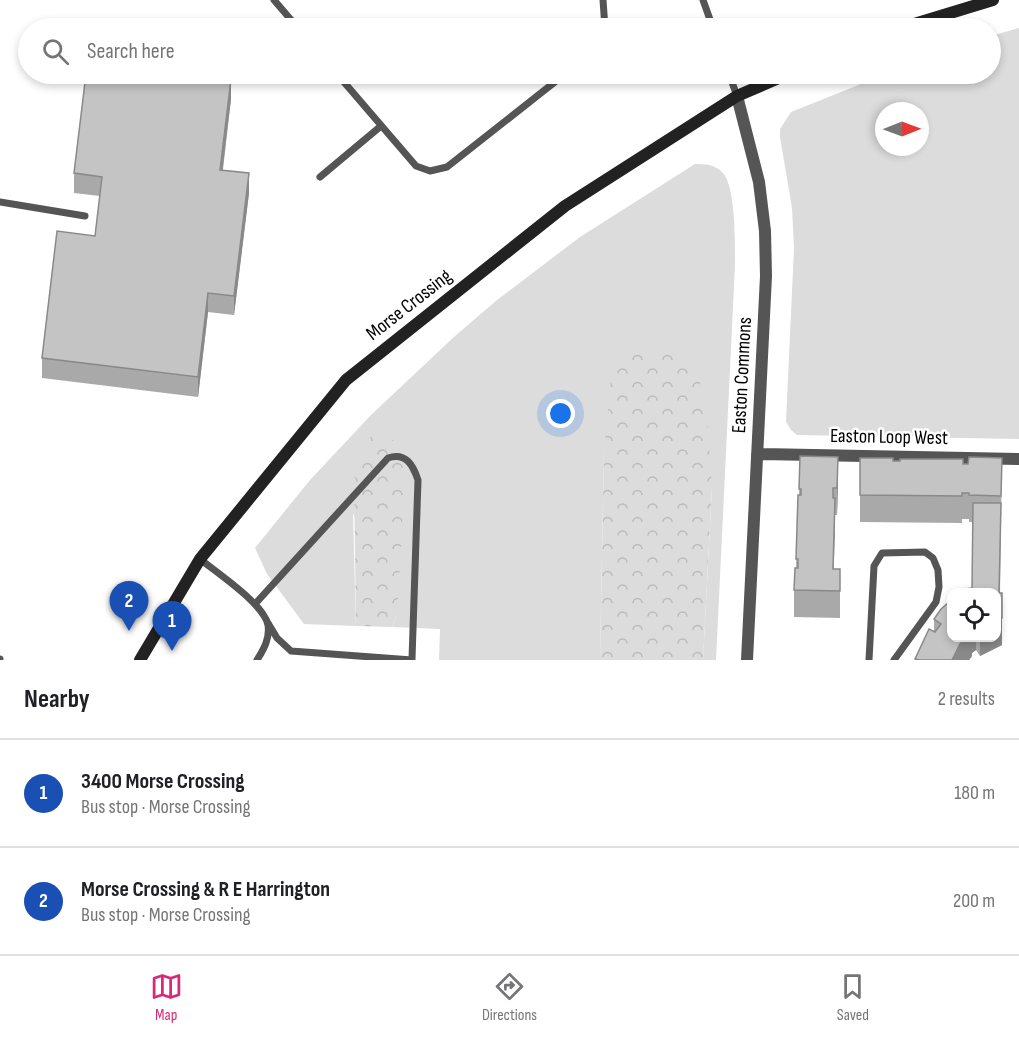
<!DOCTYPE html>
<html lang="en">
<head>
<meta charset="utf-8">
<style>
  :root { --surface:#fff; --page:#f6f6f6; --text:#202124; --muted:#757577; --line:#e0e0e0; --accent:#db2777 }
  body { margin:0; font-family:"Sofia Sans Condensed",sans-serif; background:var(--page); color:var(--text) }
  .controls { position:absolute; right:18px; bottom:18px; display:grid; overflow:hidden; border-radius:12px; box-shadow:0 3px 9px #0003 }
  .controls button { width:54px; height:54px; display:grid; place-items:center; padding:0; border:0; border-bottom:2px solid var(--line); background:var(--surface); color:var(--text); font:30px sans-serif }
  .compass { position:absolute; left:875px; top:102px; width:54px; height:54px; border-radius:50%; background:var(--surface); box-shadow:0 3px 9px #0003; rotate:89deg }
  .you { position:absolute; left:561px; top:414px; width:21px; height:21px; margin:-15px; border:4px solid #fff; border-radius:50%; background:#1a73e8; box-shadow:0 0 0 9px #1a73e833 }
  .badge { display:grid; place-items:center; width:39px; height:39px; border-radius:50%; background:var(--accent); color:#fff; font-size:20px; font-weight:700 }
  .pin { position:absolute; translate:-50% -50px; filter:drop-shadow(0 2px 3px #0008) }
  .pin::after { content:''; position:absolute; top:32px; width:21px; height:18px; background:inherit; clip-path:polygon(0 0,100% 0,50% 100%) }
  .list { margin:0; padding:0; list-style:none }
  h2 { display:flex; justify-content:space-between; align-items:center; height:78px; margin:0; padding:0 24px; font-size:26px }
  h2 small { font-size:20px; font-weight:400; color:var(--muted) }
  .list li { display:grid; grid-template-columns:39px 1fr auto; gap:18px; align-items:center; box-sizing:border-box; height:108px; padding:0 24px; border-top:2px solid var(--line) }
  .list b { display:block; font-size:22px; white-space:nowrap }
  .list p { margin:0; font-size:20px; white-space:nowrap; color:var(--muted) }
  .list em { font-size:20px; font-style:normal; color:var(--muted) }
  .icon { flex:none; width:33px; height:33px; fill:none; stroke:currentColor; stroke-width:2; stroke-linecap:round; stroke-linejoin:round }
  .map { position:relative; flex:none; width:1019px; height:660px; overflow:hidden }
  .search { position:absolute; background:var(--surface); box-shadow:0 3px 9px #0003; left:18px; right:18px; top:18px; height:66px; display:flex; align-items:center; gap:15px; box-sizing:border-box; padding:0 21px; border-radius:33px; color:var(--muted); font-size:22px }
  .sheet { height:294px; background:var(--surface) }
  nav { display:flex; justify-content:space-around; align-items:center; box-sizing:border-box; height:84px; border-top:2px solid var(--line); background:var(--surface); font-size:16px; color:var(--muted) }
  nav a { display:grid; justify-items:center; gap:3px }
  nav .on { color:var(--accent) }
  .map>svg:first-child { display:block }
</style>
</head>
<body>
<div class="map">
<svg width="1019" height="660" viewBox="0 0 1019 660">
  <defs>
    <pattern id="forest-crowns" width="20" height="18" patternUnits="userSpaceOnUse" patternTransform="scale(1.5)"><rect width="20" height="18" fill="#dcdcdc"/><path d="M2 6a3 3 0 1 1 6 0M12 15a3 3 0 1 1 6 0" fill="none" stroke="#bbb"/></pattern>
  </defs>
  <rect width="100%" height="100%" fill="#fff"/>
  <path fill="#dcdcdc" fill-rule="evenodd" d="M1019 28V439L797 435 791 430 786 422 794 248 792 208 780 137V129L791 112 886 74H990L991 36ZM884 111H920V147H884Z
    M695 164C705 164 714 164 722 172 736 185 735 245 735 265L716 660H703L712 487 604 450 600 660H439L440 629 392 627 397 615 353 513 356 626 304 624 267 574 255 548 310 480 371 415 455 336 497 300 580 237Z"/>
  <path fill="url(#forest-crowns)" d="M632 349H656L695 367 706 402 712 487 703 660H600L604 450 612 369Z
    M385 431 397 445 405 474 397 615 392 627 356 626 354 480 371 436Z"/>
  <g fill="none" stroke-linecap="round" stroke-linejoin="round">
    <path stroke="#555" stroke-width="7" d="M274 0 298 28
      M603 0 605 28
      M703 0 713 28
      M337 74 416 166 430 171 447 167 565 74
      M729 74 737 96
      M320 177 381 126
      M0 202 85 216
      M200 559C217 573 264 604 268 625 270 638 264 649 257 660
      M256 603 388 458C406 452 413 465 418 480L412 659
      M268 623 277 638 291 651 412 660
      M0 659V660
      M869 660 874 566 882 553 925 552 933 558 938 570 939 587 936 602 894 660"/>
    <path stroke="#555" stroke-width="12" d="M737 96 759 182 765 231 766 276 747 660
      M757 454 1019 459"/>
    <path stroke="#222" stroke-width="12" d="M901 28 993 0
      M140 660 200 559 346 380 565 206 737 96 788 74"/>
  </g>
  <path fill="#a9a9a9" d="M231 99 223 170 249 193 234 315 208 312 198 397 42 378V358L95 236 100 196 74 193V173Z
    M800 456 838 484 837 515H835L833 569H840V618L794 617V590L796 568 798 495H799Z
    M860 458 893 461 968 464 1002 458 1000 593 1002 645 980 656 976 650 972 653V656L969 660H915L934 631V619L941 609 951 638H996L972 588 973 522H969V519H962V523L860 522Z"/>
  <path fill="#898989" d="M231 79V99L220 189V170Z
    M249 173V193L234 315V296Z
    M208 293V312L198 397V377Z
    M838 457V484L837 515V488Z
    M835 498V524L833 595V569Z
    M1001 503 999 619 1002 593V645L980 656V638H996Z
    M965 638H976V650L972 653V656L969 660H952L960 644Z"/>
  <path fill="#c4c4c4" stroke="#898989" stroke-width="1.5" d="M86 74H182L231 79 220 170 249 173 234 296 208 293 198 377 42 358 57 231 95 236 102 177 74 173Z
    M800 456 838 457 837 488H833V498H835L833 569H840V591L794 590 795 568H798V559H796L798 495H801V489H799Z
    M969 457 1002 458 1001 496 969 495V493H962V496L860 495V458H893V461H900V459H963V464H968Z
    M973 503H1001L999 593H1002V618L996 620V592H965V589L972 588Z
    M949 602 951 604V638H965L960 644 952 660H919L915 659 929 629 935 632 941 624 934 619 941 609Z"/>
  <g text-anchor="middle" dominant-baseline="central" stroke-width="5" stroke-linejoin="round" paint-order="stroke">
    <g font-size="20" fill="#000" stroke="#fff">
      <text transform="translate(409 305) rotate(-38)">Morse Crossing</text>
      <text transform="translate(742 375) rotate(-87)">Easton Commons</text>
      <text transform="translate(889 437) rotate(1)">Easton Loop West</text>
    </g>
  </g>
</svg>
<div class="controls">
<button><svg class="icon" aria-label="locate" viewBox="0 0 24 24"><circle cx="12" cy="12" r="6"/><path d="M12 2v4M12 18v4M2 12h4M18 12h4"/></svg></button>
</div>
<svg class="compass" viewBox="-18 -18 36 36"><path d="M0-13l5 13h-10z" fill="#e53935"/><path d="M0 13l5-13h-10z" fill="#757577"/></svg>
<div class="you"></div>
<div class="pin badge" style="left:172px;top:651px;background:#1a4fb4">1</div>
<div class="pin badge" style="left:129px;top:631px;background:#1a4fb4">2</div>
<div class="search"><svg class="icon" aria-label="search" viewBox="0 0 24 24"><circle cx="10" cy="10" r="6"/><path d="M15 15l6 6"/></svg>Search here</div>
</div>
<section class="sheet">
<h2>Nearby<small>2 results</small></h2>
<ul class="list">
<li><span class="badge" style="background:#1a4fb4">1</span><div><b>3400 Morse Crossing</b><p>Bus stop · Morse Crossing</p></div><em>180 m</em></li>
<li><span class="badge" style="background:#1a4fb4">2</span><div><b>Morse Crossing &amp; R E Harrington</b><p>Bus stop · Morse Crossing</p></div><em>200 m</em></li>
</ul>
</section>
<nav>
<a class="on"><svg class="icon" aria-label="map" viewBox="0 0 24 24"><path d="M3 6l6-2 6 2 6-2v14l-6 2-6-2-6 2zM9 4v14M15 6v14"/></svg>Map</a>
<a><svg class="icon" aria-label="directions" viewBox="0 0 24 24"><path d="M12 3l9 9-9 9-9-9zM9 14v-3h6M13 9l2 2-2 2"/></svg>Directions</a>
<a><svg class="icon" aria-label="saved" viewBox="0 0 24 24"><path d="M7 4h10v16l-5-4-5 4z"/></svg>Saved</a>
</nav>
</body>
</html>
